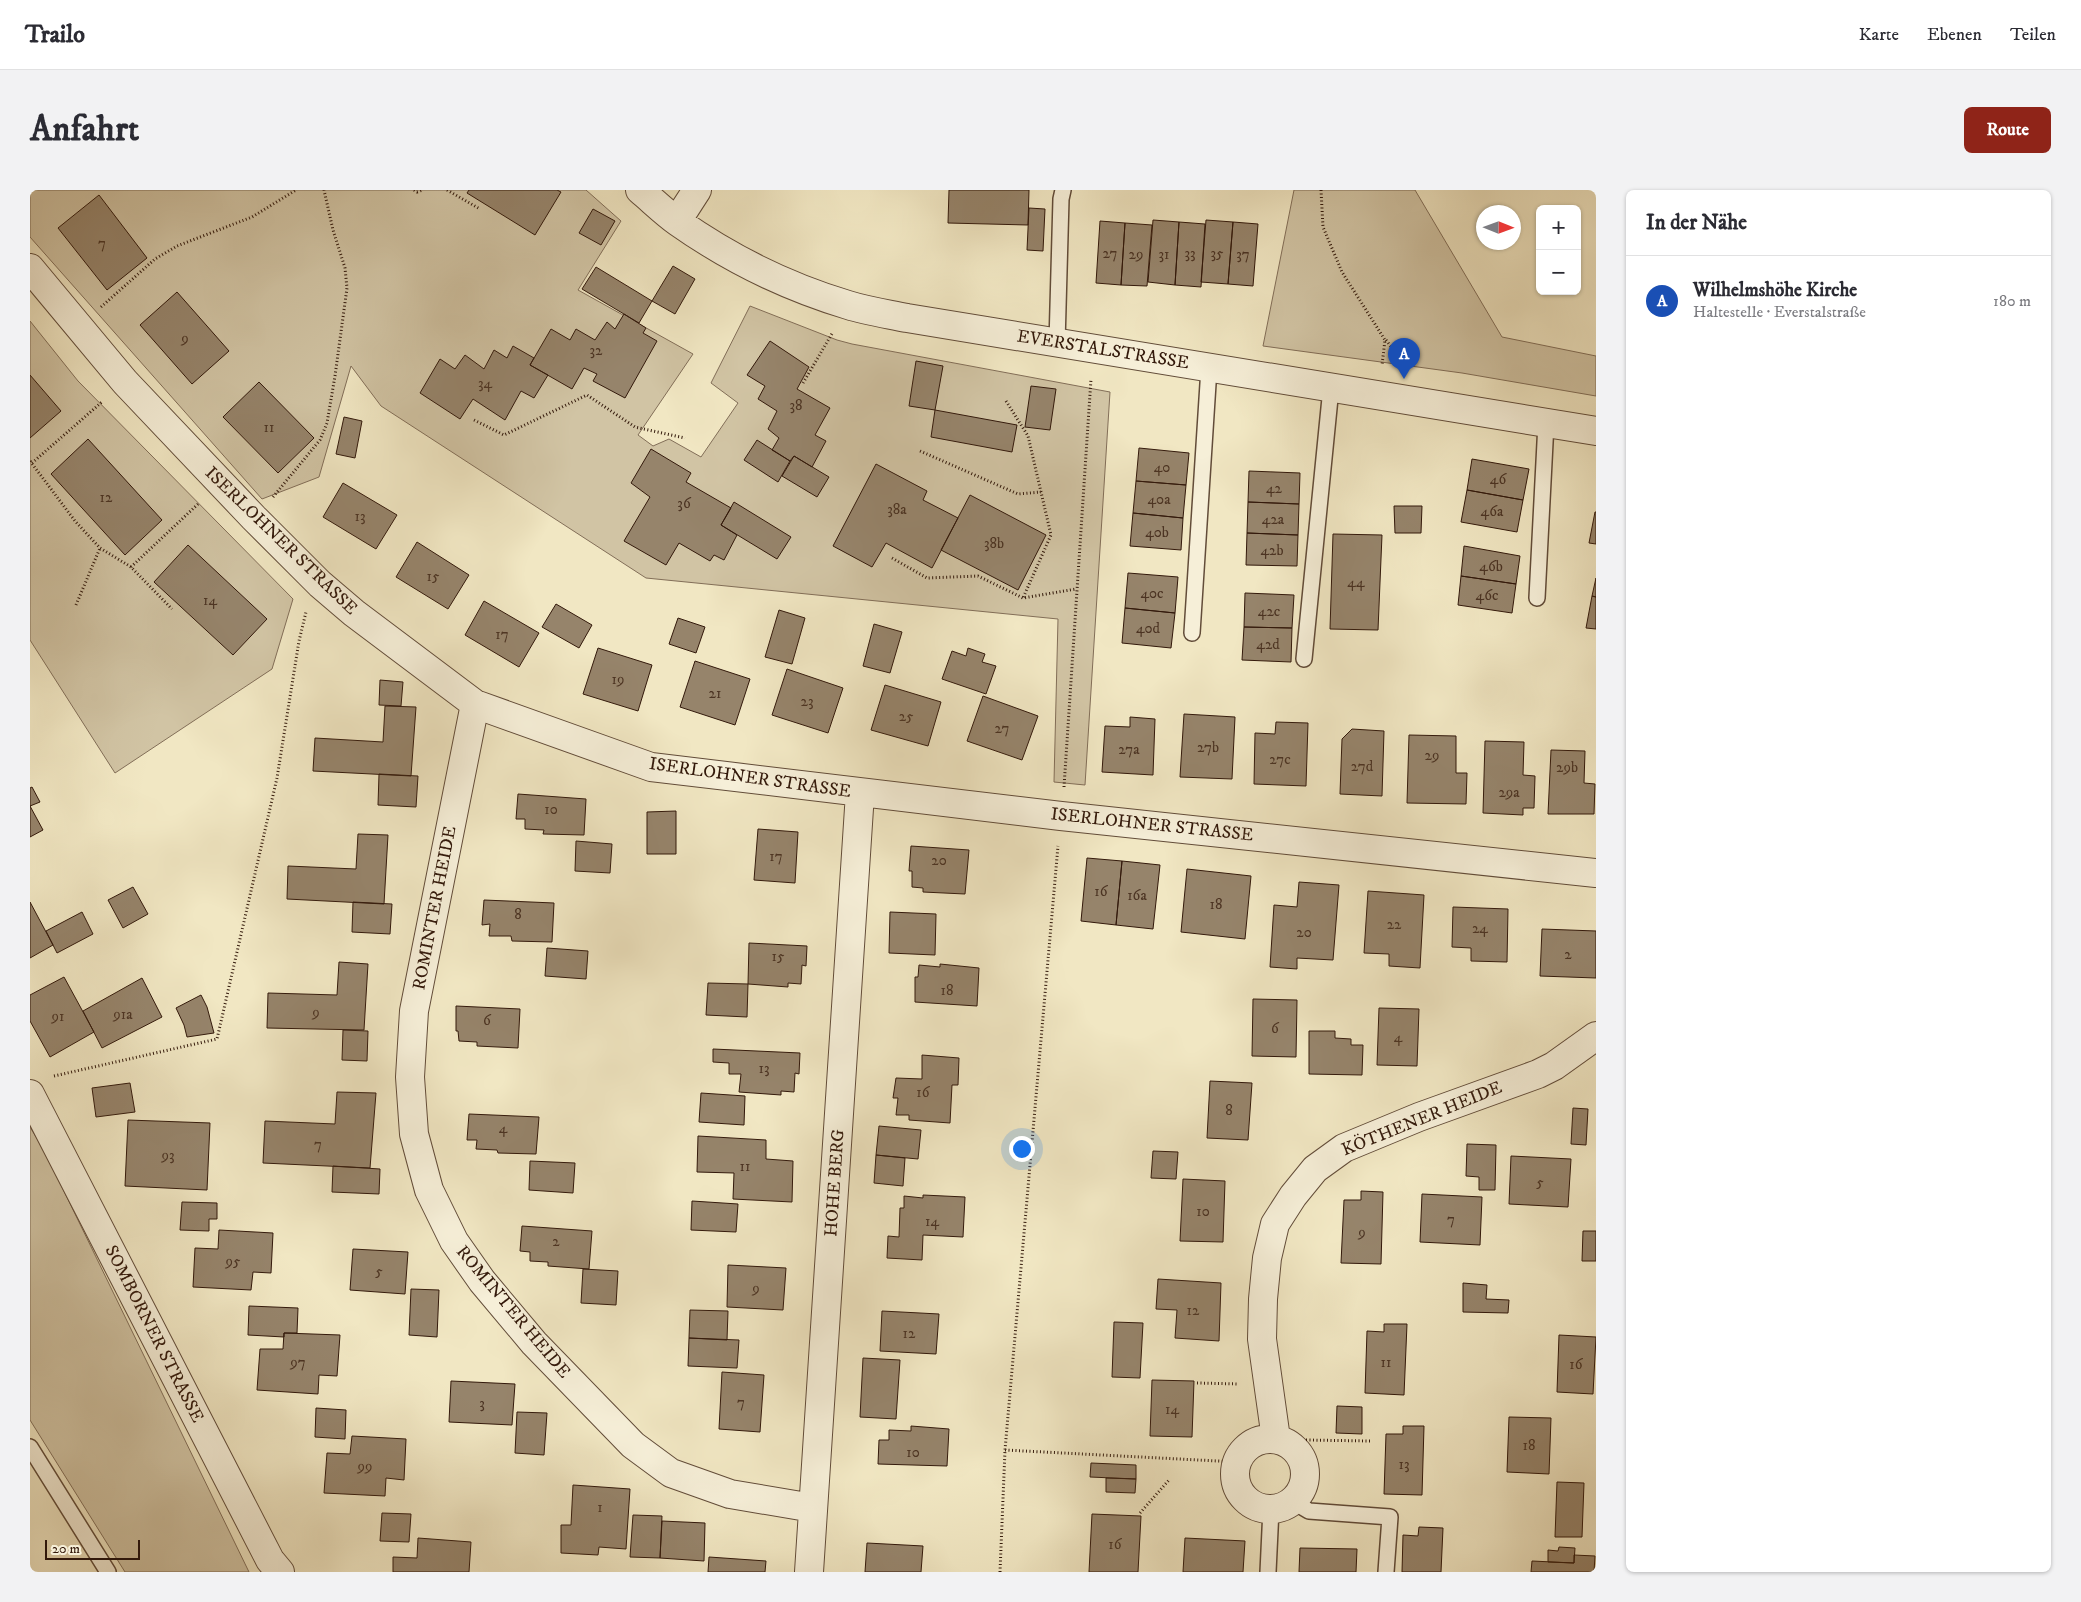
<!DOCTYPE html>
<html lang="de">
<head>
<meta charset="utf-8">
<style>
  :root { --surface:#fff; --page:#f2f2f3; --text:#2b2b33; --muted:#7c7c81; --line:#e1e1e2; --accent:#8f2418 }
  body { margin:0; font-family:"IM FELL DW Pica",serif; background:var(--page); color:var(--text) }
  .controls { position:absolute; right:15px; top:15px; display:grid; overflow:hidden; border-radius:8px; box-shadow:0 1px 4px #0004 }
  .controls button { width:45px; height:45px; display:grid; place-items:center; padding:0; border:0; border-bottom:1px solid var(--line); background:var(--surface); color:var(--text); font:25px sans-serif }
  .compass { position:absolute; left:1446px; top:15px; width:45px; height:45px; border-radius:50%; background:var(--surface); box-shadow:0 1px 4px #0004; rotate:91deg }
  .scale { position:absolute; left:15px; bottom:12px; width:95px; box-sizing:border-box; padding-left:5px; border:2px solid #33190b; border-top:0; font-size:14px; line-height:18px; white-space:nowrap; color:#33190b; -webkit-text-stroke:4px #f6efd8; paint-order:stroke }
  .you { position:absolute; left:991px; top:958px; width:18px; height:18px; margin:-12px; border:4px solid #fff; border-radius:50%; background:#1a73e8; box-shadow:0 0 0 8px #1a73e833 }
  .badge { display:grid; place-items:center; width:32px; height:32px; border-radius:50%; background:var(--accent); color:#fff; font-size:16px; font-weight:700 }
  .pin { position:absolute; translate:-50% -41px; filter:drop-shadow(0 1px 2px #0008) }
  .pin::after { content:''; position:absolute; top:26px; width:18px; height:15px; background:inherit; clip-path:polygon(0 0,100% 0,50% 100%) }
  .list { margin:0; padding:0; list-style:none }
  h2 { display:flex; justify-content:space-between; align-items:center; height:65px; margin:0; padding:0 20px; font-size:21px }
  h2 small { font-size:16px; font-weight:400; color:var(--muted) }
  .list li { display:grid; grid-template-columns:32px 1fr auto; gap:15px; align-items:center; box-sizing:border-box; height:90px; padding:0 20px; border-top:1px solid var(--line) }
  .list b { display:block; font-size:19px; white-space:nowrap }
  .list p { margin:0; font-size:16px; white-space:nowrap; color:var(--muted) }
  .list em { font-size:16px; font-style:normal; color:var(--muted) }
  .map { position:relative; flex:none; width:1566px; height:1382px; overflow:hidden; border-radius:8px }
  header { display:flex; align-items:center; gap:30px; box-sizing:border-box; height:70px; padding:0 25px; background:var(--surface); border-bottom:1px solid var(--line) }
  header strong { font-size:24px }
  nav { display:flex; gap:28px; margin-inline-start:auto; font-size:18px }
  .intro { display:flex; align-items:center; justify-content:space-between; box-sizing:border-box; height:120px; padding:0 30px }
  h1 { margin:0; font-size:35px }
  .button { padding:12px 22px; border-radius:8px; background:var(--accent); color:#fff; font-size:18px; font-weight:700 }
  main { display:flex; gap:30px; padding:0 30px }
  aside { flex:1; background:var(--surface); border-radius:8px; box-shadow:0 1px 4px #0004 }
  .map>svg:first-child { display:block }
</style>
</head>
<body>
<header>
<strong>Trailo</strong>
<nav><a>Karte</a><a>Ebenen</a><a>Teilen</a></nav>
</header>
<div class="intro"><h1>Anfahrt</h1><a class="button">Route</a></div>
<main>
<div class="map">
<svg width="1566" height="1382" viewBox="0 0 1566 1382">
  <rect width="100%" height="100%" fill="#f1e7c3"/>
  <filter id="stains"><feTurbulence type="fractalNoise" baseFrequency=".004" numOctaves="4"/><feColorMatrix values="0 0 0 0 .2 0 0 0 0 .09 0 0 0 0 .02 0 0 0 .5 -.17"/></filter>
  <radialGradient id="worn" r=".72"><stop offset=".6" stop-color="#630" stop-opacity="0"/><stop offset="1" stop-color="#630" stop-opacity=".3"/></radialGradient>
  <path fill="#d1c4a4" stroke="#826e58" d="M0 0H556L591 31 548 100 663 164 608 245 623 256 639 249 671 267 708 213 681 193 720 116 807 150 822 154 1080 202 1055 595 1024 592 1028 429 616 388 351 216 321 176 289 287 232 309 0 47Z
    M1264 0H1385L1472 147 1566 166V206L1432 183 1233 156Z
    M0 131 48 191 263 409 242 479 85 583 0 450Z
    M0 937 14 960 219 1382H95L0 1230Z"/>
  <path fill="#96846b" stroke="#33190b" d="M439 0H527L531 2 505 45 437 3Z
    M919 0H999L998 35 918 33Z
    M69 5 117 68 77 100 28 38Z
    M999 18 1015 19 1013 61 997 60Z
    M563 19 585 31 571 55 549 43Z
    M1123 30 1149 32 1145 95 1118 92Z
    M1176 30 1203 32 1198 94 1171 92Z
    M1070 31 1095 33 1091 95 1066 93Z
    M1149 32 1175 34 1171 97 1145 95Z
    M1203 32 1228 34 1223 96 1198 94Z
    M1095 33 1122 35 1117 96 1091 95Z
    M643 76 665 89 645 124 622 111Z
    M566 77 622 111 609 133 552 99Z
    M147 102 199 161 162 194 110 135Z
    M594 124 616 138 613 143 627 151 595 208 563 191 567 184 554 178 542 199 500 175 521 139 540 150 546 139 565 150 577 132 585 139Z
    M740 151 779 177 767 199 800 218 785 245 796 251 782 277 764 266 760 271 742 260 749 248 738 239 747 221 728 209 735 196 717 185Z
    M483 156 504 168 500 175 518 185 504 208 491 201 475 230 443 209 430 229 390 203 410 169 425 179 435 165 454 179 464 160 477 168Z
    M886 171 913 176 905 220 879 216Z
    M0 185 31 221 0 248Z
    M229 192 284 248 248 283 193 227Z
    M1001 196 1026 199 1020 240 995 237Z
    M905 220 987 235 982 262 901 247Z
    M314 227 332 231 325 268 306 264Z
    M58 249 132 330 95 365 21 284Z
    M727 250 760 271 748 292 714 270Z
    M1109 258 1159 263 1156 295 1106 291Z
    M621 259 661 283 656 292 701 318 691 335 707 345 694 370 684 365 680 371 649 353 636 375 594 351 620 307 601 293Z
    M764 266 799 287 787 307 752 286Z
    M1442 269 1499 279 1493 310 1437 300Z
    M846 274 897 301 893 310 928 328 902 378 856 353 842 377 803 356Z
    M1219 281 1270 283 1269 314 1218 312Z
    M1106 291 1156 295 1153 328 1103 323Z
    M313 293 367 325 346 359 293 327Z
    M1437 300 1493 310 1487 342 1431 332Z
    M940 305 1016 345 988 400 911 360Z
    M704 312 761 347 747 369 691 335Z
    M1218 312 1269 314 1268 345 1217 343Z
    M1364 316H1392L1391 343H1365Z
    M1565 322H1566V354L1559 353Z
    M1103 323 1153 328 1151 360 1100 356Z
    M1217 343 1268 345 1267 376 1216 375Z
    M1303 344 1352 345 1348 440 1300 439Z
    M387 352 439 385 418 419 366 387Z
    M158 355 237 429 203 465 124 392Z
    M1434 356 1490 366 1486 394 1431 386Z
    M1098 383 1148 387 1145 423 1095 418Z
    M1431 386 1486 394 1482 423 1428 415Z
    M1566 388V407L1562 406Z
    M1215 403 1264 405 1262 438 1214 437Z
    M1562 406 1566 407V439L1556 438Z
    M454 411 509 443 489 477 435 445Z
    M526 414 562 435 549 458 512 437Z
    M1095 418 1145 423 1141 458 1092 453Z
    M749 420 775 428 762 474 735 467Z
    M648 428 675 437 666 463 639 454Z
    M844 434 872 442 860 483 833 476Z
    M1214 437 1262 438 1261 472 1212 470Z
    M568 458 622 475 608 521 553 504Z
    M938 458 955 464 952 472 966 476 956 504 912 489 922 461 936 466Z
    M665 471 720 489 705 535 650 517Z
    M757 479 813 498 798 543 742 525Z
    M350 490 373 492 371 516 349 515Z
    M855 495 911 512 898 556 841 540Z
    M953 506 1008 526 992 570 937 551Z
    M355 516 386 517 381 586 283 581 285 548 353 552Z
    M1154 524 1205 527 1202 589 1150 587Z
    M1100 527 1125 529 1123 585 1072 582 1075 536 1100 537Z
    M1246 532 1278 533 1276 596 1224 594 1225 543 1245 544Z
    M1322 539 1354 541 1352 606 1310 604 1312 549Z
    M1379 545 1426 546V583H1437L1436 614 1377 613Z
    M1455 551 1494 552 1493 585 1505 586 1504 618H1493V625L1453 623Z
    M1521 560 1555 561 1554 593 1565 594 1564 624H1518Z
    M349 584 388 586 386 617 348 615Z
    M2 597 10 612 0 616V598Z
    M488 604 556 609 554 645 513 644 514 640 495 639V629H486Z
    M0 616 13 640 0 647Z
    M646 621V664H617V622Z
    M728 639 768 642 765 693 724 690Z
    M328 644 358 645 354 714 257 709 258 676 326 679Z
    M546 651 582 654 580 683 545 681Z
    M881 656 939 660 935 704 893 702V698L882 697V681H879Z
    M1057 668 1092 671 1086 735 1051 731Z
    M1092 671 1130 675 1123 739 1086 735Z
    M1157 679 1221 686 1215 749 1151 742Z
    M1269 692 1309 695 1303 770 1267 768V779L1240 777 1244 715 1267 717Z
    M103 697 118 724 93 738 78 710Z
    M1338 701 1394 705 1390 778 1359 776V764L1334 763Z
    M454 710 524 713 522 752 482 751 481 746H459L460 734 452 735Z
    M0 712 23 755 0 768Z
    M323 712 362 714 360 744 322 742Z
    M1423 717 1478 719 1477 772 1441 771V758L1422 757Z
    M52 722 63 744 27 763 16 741Z
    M860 722 906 724 905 765 859 763Z
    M1512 739 1566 741V788L1510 786Z
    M719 753 777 756 776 776 772 775 771 794 758 793V797L718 794Z
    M517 758 558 761 556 789 515 786Z
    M309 772 338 774 334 840 237 838 238 803 307 805Z
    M910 774 949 778 947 816 885 812V787H888L889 775 910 777Z
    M34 787 64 842 20 867 0 831V805Z
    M112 788 132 827 72 858 53 821Z
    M678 793 718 794 717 827 676 825Z
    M171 805 177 817 184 843 157 847 154 835 146 818Z
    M1223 809 1267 810 1266 867 1222 866Z
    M426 816 490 819 488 858 447 856V852L429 851 428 841H426Z
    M1349 818 1389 819 1387 876 1347 875Z
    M313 840 338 841 337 871 312 870Z
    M1279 841H1305V848L1321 849V855H1333L1332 885 1279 884Z
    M683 859 770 863 769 884 765 883 764 902 751 901V905L709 902 711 884H699V873L683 872Z
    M892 865 929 868 928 895H922L920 933 879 930V925H866L868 908H863L866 888 892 889Z
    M1180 891 1222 893 1218 950 1177 948Z
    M100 893 105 922 66 927 62 898Z
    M307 902 346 903 340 978 233 973 235 931 305 934Z
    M671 903 715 906 714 935 669 932Z
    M1543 918 1558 919 1556 955 1541 954Z
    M439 924 509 927 506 964 468 963 467 960 446 959 447 950H437Z
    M98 930 180 933 177 1000 95 996Z
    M849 936 891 940 888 969 846 965Z
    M668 946 736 950V969L763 971 762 1012 703 1009 704 983 667 982Z
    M1437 954 1466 955 1465 1000H1449V987L1436 986Z
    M1123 961 1148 962 1146 989 1121 988Z
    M846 965 875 968 873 996 844 993Z
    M1481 966 1541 969 1538 1017 1479 1014Z
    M500 971 545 973 543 1003 499 1000Z
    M303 976 350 979 349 1004 302 1002Z
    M1153 989 1195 991 1193 1052 1150 1051Z
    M1331 1001 1353 1002 1351 1074 1311 1073 1314 1010H1331Z
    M1392 1004 1452 1007 1450 1055 1390 1052Z
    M893 1005 935 1007 933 1047 893 1045 892 1070 857 1068 858 1046 869 1047 870 1018H874V1006L893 1008Z
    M662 1011 708 1014 706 1042 661 1040Z
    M152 1012 187 1013V1029H179V1041L150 1040Z
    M492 1036 562 1041 559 1079 518 1076V1072L500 1071V1062L490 1061Z
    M189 1040 243 1043 241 1083 223 1082 221 1100 163 1097 165 1058 188 1059Z
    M1553 1041H1566V1071H1552Z
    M323 1059 378 1062 375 1104 320 1100Z
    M698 1075 756 1078 753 1120 697 1117Z
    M553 1079 588 1081 586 1115 551 1113Z
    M1128 1089 1191 1093 1189 1151 1145 1148 1147 1120 1126 1119Z
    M1433 1093 1457 1095 1456 1109 1479 1110 1478 1123 1433 1122Z
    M381 1099 409 1100 407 1147 379 1145Z
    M219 1116 268 1118 267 1143H254V1147L218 1145Z
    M660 1120 698 1121 697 1150 659 1148Z
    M852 1121 909 1124 906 1164 850 1161Z
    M1084 1132 1113 1133 1110 1188 1082 1187Z
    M1354 1134H1377L1374 1205 1335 1203 1337 1141 1354 1142Z
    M254 1143 310 1145 307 1186 289 1185 288 1204 227 1200 230 1159H253Z
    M1529 1145 1566 1147 1563 1204 1527 1202Z
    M659 1148 709 1150 707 1178 658 1176Z
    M833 1168 870 1170 866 1229 830 1227Z
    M692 1182 734 1185 730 1242 689 1239Z
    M1122 1190 1164 1191 1162 1247 1120 1246Z
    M421 1191 485 1194 482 1235 419 1232Z
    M1307 1216 1332 1217V1244L1306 1243Z
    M286 1218 316 1220 315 1249 285 1247Z
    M487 1222 517 1223 514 1265 485 1263Z
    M1479 1227 1521 1228 1519 1284 1477 1282Z
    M881 1236 919 1239 917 1276 848 1274 849 1250H859V1240L881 1241Z
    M1373 1236H1394L1392 1305 1354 1304 1356 1244H1373Z
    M322 1246 376 1249 374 1290 356 1288 355 1306 294 1303 297 1263 320 1264Z
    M1061 1273 1106 1275V1289L1060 1287Z
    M1076 1288 1106 1289 1105 1303 1076 1302Z
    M1527 1292 1554 1293 1552 1347H1525Z
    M543 1295 600 1299 596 1359 569 1357 568 1365 531 1363V1335H541Z
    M352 1323 381 1324 379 1352 350 1351Z
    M1062 1324 1111 1326 1108 1382H1059Z
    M603 1325 632 1326 630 1368 600 1367Z
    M632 1331 675 1333 674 1371 630 1368Z
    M1389 1337 1413 1338 1411 1382H1372L1373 1345 1388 1346Z
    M388 1348 441 1352 439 1382H363V1367L387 1368Z
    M1155 1348 1215 1351 1213 1382H1153Z
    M837 1353 893 1356 891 1382H835Z
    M1529 1357 1545 1358 1544 1373 1518 1372V1360L1528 1361Z
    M1270 1358 1327 1359 1326 1382H1269Z
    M1544 1365 1565 1366 1564 1382H1501L1502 1371 1544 1373Z
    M679 1367 736 1371 735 1382H678Z"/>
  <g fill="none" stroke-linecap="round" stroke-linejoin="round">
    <g stroke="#624c39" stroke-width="18">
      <path id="service" d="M1027 153 1031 9 1033 0
        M1507 408 1516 233
        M1162 443 1179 178
        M1274 469 1301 198
        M0 1257 78 1382
        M1262 1311 1279 1321 1360 1327 1356 1382
        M1238 1382 1241 1319"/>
    </g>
    <g stroke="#624c39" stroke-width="30">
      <path id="minor" d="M610 0C622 10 634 22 648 32 699 68 758 97 818 115 837 121 858 124 877 128L1566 241
        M647 31 667 0
        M0 78 95 192 224 328 290 394 324 423 445 514 621 577 1031 626 1566 683
        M445 514 384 821 380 887 384 944 399 1000 424 1051 452 1091 504 1153 603 1255 641 1283 700 1304 783 1318
        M0 904 240 1370 250 1382
        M1246 1249 1232 1149 1233 1109 1237 1068 1245 1034 1263 1006 1285 979 1314 958 1389 927 1508 884 1524 876 1566 846
        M1205 1284a35 35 0 1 1 70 0a35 35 0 1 1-70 0Z
        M779 1382 830 603"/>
    </g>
    <path stroke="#33190b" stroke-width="3" stroke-dasharray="1 2.5" stroke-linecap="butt" d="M384 0 387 2 393 0
      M417 0 450 19
      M1291 0 1293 37 1312 82 1355 150 1352 175
      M71 117 125 69 147 56 222 27 266 0
      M1356 150 1378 179
      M773 193 803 142
      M976 211 998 246 1021 345 993 408
      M444 230 474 245 557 205 605 237 655 248
      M890 261 988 304 1011 302
      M0 271 45 331 70 358 101 377 142 419
      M2 273 73 211
      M243 307 290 250 297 233 305 186 317 98 315 78 303 40 294 0
      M862 368 897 388 948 386 993 408 1046 399
      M101 377 168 314
      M46 415 70 358
      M1034 597 1061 189
      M24 886 187 849 247 588 269 451 276 422
      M1167 1193 1209 1194
      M1276 1250 1340 1251
      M975 1260 1207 1272
      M1110 1323 1139 1290
      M970 1382 975 1260 1028 656"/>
    <use href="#service" stroke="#f6efd8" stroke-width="15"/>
    <use href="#minor" stroke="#f6efd8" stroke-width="28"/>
  </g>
  <g text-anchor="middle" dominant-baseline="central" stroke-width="4" stroke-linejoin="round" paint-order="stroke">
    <g font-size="15" fill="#4c3423">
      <text x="72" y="53">7</text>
      <text x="1080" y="63">27</text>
      <text x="1160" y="63">33</text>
      <text x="1187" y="63">35</text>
      <text x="1106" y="64">29</text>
      <text x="1134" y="64">31</text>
      <text x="1213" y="64">37</text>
      <text x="155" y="148">9</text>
      <text x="566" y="160">32</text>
      <text x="455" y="193">34</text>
      <text x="766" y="215">38</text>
      <text x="239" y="237">11</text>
      <text x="1132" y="277">40</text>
      <text x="1468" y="289">46</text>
      <text x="1244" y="298">42</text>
      <text x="76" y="307">12</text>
      <text x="1129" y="309">40a</text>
      <text x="654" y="313">36</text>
      <text x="867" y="319">38a</text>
      <text x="1462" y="321">46a</text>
      <text x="330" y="326">13</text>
      <text x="1243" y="329">42a</text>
      <text x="1127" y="342">40b</text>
      <text x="964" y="353">38b</text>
      <text x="1242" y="360">42b</text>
      <text x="1461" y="376">46b</text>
      <text x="403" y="386">15</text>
      <text x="1326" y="392">44</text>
      <text x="1122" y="403">40c</text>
      <text x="1457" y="405">46c</text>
      <text x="180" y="410">14</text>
      <text x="1239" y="421">42c</text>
      <text x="1118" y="438">40d</text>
      <text x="472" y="444">17</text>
      <text x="1238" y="454">42d</text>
      <text x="588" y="489">19</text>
      <text x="685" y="503">21</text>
      <text x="777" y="511">23</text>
      <text x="876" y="526">25</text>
      <text x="972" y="538">27</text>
      <text x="1178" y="557">27b</text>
      <text x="1099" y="559">27a</text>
      <text x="1402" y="565">29</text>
      <text x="1250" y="569">27c</text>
      <text x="1332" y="576">27d</text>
      <text x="1537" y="577">29b</text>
      <text x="1479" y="602">29a</text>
      <text x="521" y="619">10</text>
      <text x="746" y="666">17</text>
      <text x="909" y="670">20</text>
      <text x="1071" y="701">16</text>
      <text x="1107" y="705">16a</text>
      <text x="1186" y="714">18</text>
      <text x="488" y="724">8</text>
      <text x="1364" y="734">22</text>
      <text x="1450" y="738">24</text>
      <text x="1274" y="742">20</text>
      <text x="1538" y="764">2</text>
      <text x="748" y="766">15</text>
      <text x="917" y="800">18</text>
      <text x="286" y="822">9</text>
      <text x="93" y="824">91a</text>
      <text x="28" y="826">91</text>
      <text x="457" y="830">6</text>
      <text x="1245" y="838">6</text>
      <text x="1368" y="847">4</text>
      <text x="734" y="878">13</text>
      <text x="893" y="902">16</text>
      <text x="1199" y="920">8</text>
      <text x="473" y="938">4</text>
      <text x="288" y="954">7</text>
      <text x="138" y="965">93</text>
      <text x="715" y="976">11</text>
      <text x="1510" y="992">5</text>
      <text x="1173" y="1021">10</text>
      <text x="1421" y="1029">7</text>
      <text x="902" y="1031">14</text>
      <text x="1332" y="1042">9</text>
      <text x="526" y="1051">2</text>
      <text x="203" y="1071">95</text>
      <text x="349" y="1081">5</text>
      <text x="726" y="1098">9</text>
      <text x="1163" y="1120">12</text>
      <text x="879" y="1143">12</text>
      <text x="268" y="1172">97</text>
      <text x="1356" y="1172">11</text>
      <text x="1546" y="1174">16</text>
      <text x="711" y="1212">7</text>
      <text x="452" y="1213">3</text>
      <text x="1142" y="1219">14</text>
      <text x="1499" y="1255">18</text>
      <text x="883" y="1262">10</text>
      <text x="1374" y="1274">13</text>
      <text x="335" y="1276">99</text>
      <text x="570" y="1317">1</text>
      <text x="1085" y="1354">16</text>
    </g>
    <g font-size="18" fill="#33190b" stroke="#f6efd8">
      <text transform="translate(1073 160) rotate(9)">EVERSTALSTRASSE</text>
      <text transform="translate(251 351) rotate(44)">ISERLOHNER STRASSE</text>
      <text transform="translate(720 588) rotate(8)">ISERLOHNER STRASSE</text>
      <text transform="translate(1122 635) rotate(6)">ISERLOHNER STRASSE</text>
      <text transform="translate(405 718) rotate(-79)">ROMINTER HEIDE</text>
      <text transform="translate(1392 929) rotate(-22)">KÖTHENER HEIDE</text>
      <text transform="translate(805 993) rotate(-86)">HOHE BERG</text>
      <text transform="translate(483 1122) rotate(50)">ROMINTER HEIDE</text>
      <text transform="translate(124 1144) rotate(63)">SOMBORNER STRASSE</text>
    </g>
  </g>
  <rect width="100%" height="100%" filter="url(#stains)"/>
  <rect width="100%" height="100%" fill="url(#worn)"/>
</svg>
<div class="controls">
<button>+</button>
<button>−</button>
</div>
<svg class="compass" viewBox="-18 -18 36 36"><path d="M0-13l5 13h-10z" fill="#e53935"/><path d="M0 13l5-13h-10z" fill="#7c7c81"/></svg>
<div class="scale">20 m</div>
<div class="you"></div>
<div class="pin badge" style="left:1374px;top:189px;background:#1a4fb4">A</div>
</div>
<aside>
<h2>In der Nähe<small></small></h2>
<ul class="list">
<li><span class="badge" style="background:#1a4fb4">A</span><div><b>Wilhelmshöhe Kirche</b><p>Haltestelle · Everstalstraße</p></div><em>180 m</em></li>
</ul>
</aside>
</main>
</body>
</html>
